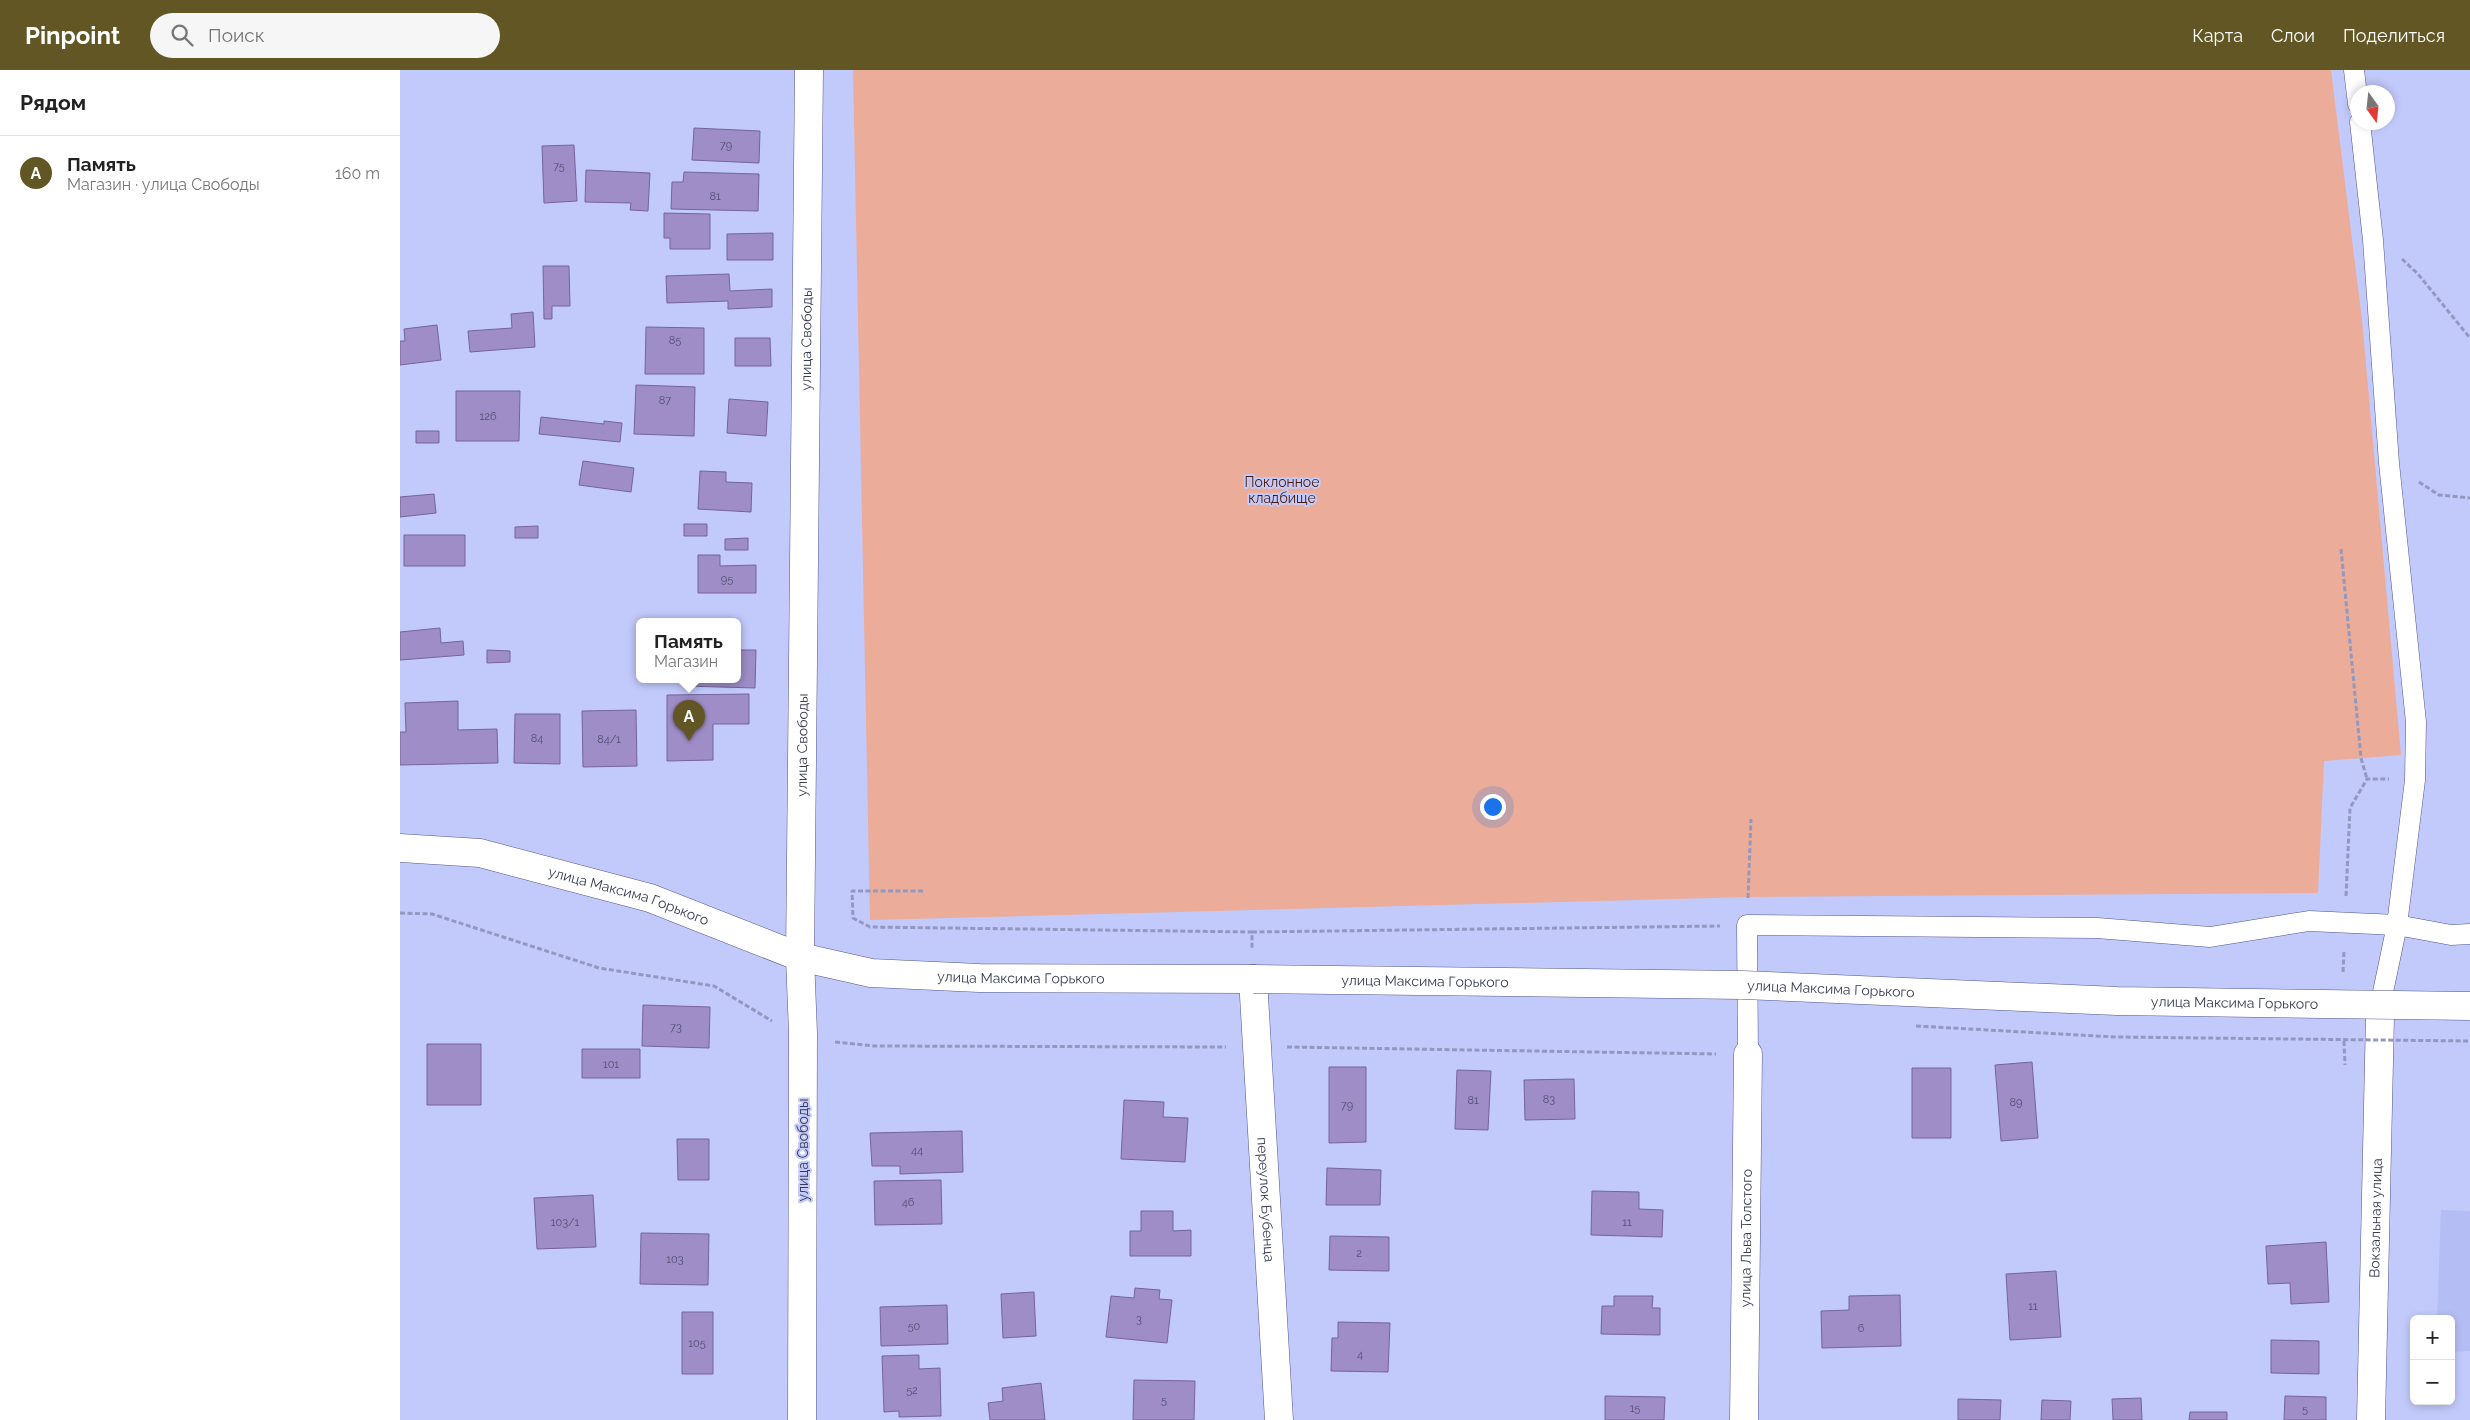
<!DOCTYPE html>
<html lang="ru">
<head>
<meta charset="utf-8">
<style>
  :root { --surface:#fff; --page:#f6f6f6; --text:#222; --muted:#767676; --line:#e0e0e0; --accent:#625724 }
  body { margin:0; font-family:Raleway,sans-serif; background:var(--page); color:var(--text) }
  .controls { position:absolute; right:15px; bottom:15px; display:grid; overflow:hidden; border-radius:8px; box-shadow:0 2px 8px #0003 }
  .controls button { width:45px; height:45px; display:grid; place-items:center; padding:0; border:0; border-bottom:1px solid var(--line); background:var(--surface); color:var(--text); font:25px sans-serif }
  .compass { position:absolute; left:1950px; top:15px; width:45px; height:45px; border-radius:50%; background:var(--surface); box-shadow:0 2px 8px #0003; rotate:165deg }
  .you { position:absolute; left:1092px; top:736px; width:18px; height:18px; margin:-12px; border:4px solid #fff; border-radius:50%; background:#1a73e8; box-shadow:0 0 0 8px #1a73e833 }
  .badge { display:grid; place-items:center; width:32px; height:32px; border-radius:50%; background:var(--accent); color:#fff; font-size:16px; font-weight:700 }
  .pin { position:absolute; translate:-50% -41px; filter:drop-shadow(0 1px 2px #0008) }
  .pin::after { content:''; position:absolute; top:26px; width:18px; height:15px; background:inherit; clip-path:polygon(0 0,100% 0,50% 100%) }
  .popup { position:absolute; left:236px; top:548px; width:105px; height:65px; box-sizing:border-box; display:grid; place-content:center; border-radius:8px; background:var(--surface); filter:drop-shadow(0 1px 4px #0005); font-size:16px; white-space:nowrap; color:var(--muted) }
  .popup b { font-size:19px; color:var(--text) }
  .popup::after { content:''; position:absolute; left:50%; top:100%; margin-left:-10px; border:10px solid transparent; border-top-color:var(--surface) }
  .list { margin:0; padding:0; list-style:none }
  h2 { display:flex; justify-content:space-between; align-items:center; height:65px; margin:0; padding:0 20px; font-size:21px }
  h2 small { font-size:16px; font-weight:400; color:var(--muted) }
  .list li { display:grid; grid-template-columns:32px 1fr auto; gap:15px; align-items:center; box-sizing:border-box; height:75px; padding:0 20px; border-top:1px solid var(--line) }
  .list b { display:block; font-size:19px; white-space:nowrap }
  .list p { margin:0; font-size:16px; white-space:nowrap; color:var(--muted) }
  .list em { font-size:16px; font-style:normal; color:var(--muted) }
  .icon { flex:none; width:28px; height:28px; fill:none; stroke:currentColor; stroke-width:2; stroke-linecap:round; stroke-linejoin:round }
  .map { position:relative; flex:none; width:2070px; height:1350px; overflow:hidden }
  header { display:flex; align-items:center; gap:30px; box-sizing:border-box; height:70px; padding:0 25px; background:var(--accent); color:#fff }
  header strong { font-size:24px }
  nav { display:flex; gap:28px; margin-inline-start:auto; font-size:18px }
  .search { width:350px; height:45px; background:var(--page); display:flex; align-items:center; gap:12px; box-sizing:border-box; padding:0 18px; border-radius:28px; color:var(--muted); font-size:19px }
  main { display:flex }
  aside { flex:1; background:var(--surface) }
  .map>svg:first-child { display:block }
</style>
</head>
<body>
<header>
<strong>Pinpoint</strong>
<div class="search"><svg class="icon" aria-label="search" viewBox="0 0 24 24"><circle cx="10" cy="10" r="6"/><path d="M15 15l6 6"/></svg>Поиск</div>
<nav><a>Карта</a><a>Слои</a><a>Поделиться</a></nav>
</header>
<main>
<aside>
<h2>Рядом<small></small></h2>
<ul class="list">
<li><span class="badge">A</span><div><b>Память</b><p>Магазин · улица Свободы</p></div><em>160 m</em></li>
</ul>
</aside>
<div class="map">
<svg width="2070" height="1350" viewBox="0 0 2070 1350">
  <rect width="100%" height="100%" fill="#c2cafb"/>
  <path fill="#b5bef4" d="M2041 1140 2070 1141V1281L2051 1282V1249H2037Z"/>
  <path fill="#ebac99" d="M453 0H1931L1962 250 2001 685 1924 691 1918 823 1349 827 470 850Z"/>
  <path fill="#9e8dc7" stroke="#74649b" d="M294 58 360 61 359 93 292 90Z
    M174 75 177 131 144 133 142 76Z
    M186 100 250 103 248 141 230 140 231 133 185 132Z
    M284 102 359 104 358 141 271 139 272 112H283Z
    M264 143 310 144V179H270V168H264Z
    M373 163V190H327V164Z
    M143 196H169L170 236H152V249H144Z
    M329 204 330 221 372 219V237L328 239V231L267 233 266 206Z
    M133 242 135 277 70 282 68 261 112 258 111 244Z
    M37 255 41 290 0 295V271H5L4 259Z
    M246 257 304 258V304H245Z
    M335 268H370L371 296H335Z
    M236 315 295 317 294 366 234 364Z
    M56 321H120L119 371H56Z
    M329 329 368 332 366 366 327 363Z
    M141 347 204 354V351L222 353 220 372 139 364Z
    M16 361H39V373H16Z
    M183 391 234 398 231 422 179 415Z
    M300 401 326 402V412L352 413 351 442 298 439Z
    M34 424 36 443 0 447V427Z
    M284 454H307V466H284Z
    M138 456V468H115V457Z
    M4 465H65V496H4Z
    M348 468V480H325V469Z
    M298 485H320V496L356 495V523H298Z
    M40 558 41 573 63 571 64 585 0 590V562Z
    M87 580 110 581V592L87 593Z
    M338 580H356L355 618 285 616V610H338Z
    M349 624V654H313V690L267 691V625Z
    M58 631V660L97 659 98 693 0 695V662H6L5 633Z
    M236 640 237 696 183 697 182 641Z
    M115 644H160V694L114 693Z
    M243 935 310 937 309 978 242 976Z
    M27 974H81V1035H27Z
    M182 979H240V1008H182Z
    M1632 992 1638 1068 1601 1071 1595 995Z
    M929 997H966V1072L929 1073Z
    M1512 998H1551V1068H1512Z
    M1057 1000 1091 1001 1088 1060 1055 1059Z
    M1174 1009 1175 1049 1125 1050 1124 1010Z
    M724 1030 764 1032 763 1047 788 1048 785 1092 721 1089Z
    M562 1061 563 1102 500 1104V1096H472L470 1063Z
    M277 1069H309V1110H278Z
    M927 1098 981 1100 980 1135H926Z
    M541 1110 542 1154 475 1155 474 1111Z
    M1192 1121 1239 1122V1139L1263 1140 1262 1167 1191 1165Z
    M193 1125 196 1177 137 1179 134 1128Z
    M741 1141H773V1161L791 1160V1186H730V1161H741Z
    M241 1163 309 1164 308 1215 240 1214Z
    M930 1166 989 1167V1201L929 1200Z
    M1926 1172 1929 1232 1891 1234 1890 1213 1868 1214 1866 1176Z
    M1656 1201 1661 1267 1610 1270 1606 1204Z
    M735 1218 760 1220 759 1229 772 1230 767 1273 706 1267 711 1226 734 1228Z
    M634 1222 636 1266 603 1268 601 1224Z
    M1500 1225 1501 1276 1422 1278 1421 1241 1449 1240V1226Z
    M1214 1226H1253L1252 1238H1260V1265L1201 1264 1202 1236H1214Z
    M547 1235 548 1274 481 1276 480 1237Z
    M282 1242H313V1304H282Z
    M938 1252 990 1253 988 1302 931 1301 932 1268H938Z
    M1871 1270 1919 1271V1304L1871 1303Z
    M519 1285V1299L540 1298 541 1346 499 1347V1341L484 1342 482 1286Z
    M734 1310 795 1311 794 1350H733Z
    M641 1313 645 1350H590L588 1333 603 1331 602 1318Z
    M1205 1326 1265 1327 1264 1350H1205Z
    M1885 1326 1926 1327V1350H1884Z
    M1741 1328 1742 1350H1713L1712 1329Z
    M1558 1329 1601 1330 1600 1350H1558Z
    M1642 1330 1671 1331 1670 1350H1641Z
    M1790 1342H1827V1350H1789Z"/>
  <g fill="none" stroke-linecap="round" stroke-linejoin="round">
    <g stroke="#4f568b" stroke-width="21">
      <path id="service" d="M1954 0 1958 34
        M1960 52 1973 170 1989 393 2016 652 2015 710 1997 855 1978 946
        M1348 984 1347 855 1697 858 1810 867 1909 851 1997 855 2051 865 2070 864"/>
    </g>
    <g stroke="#4f568b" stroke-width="29">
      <g id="minor">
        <path id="s1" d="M400 887 409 0"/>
        <path id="s2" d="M853 909 879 1350"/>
        <path id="s3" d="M1344 1350 1348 984"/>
        <path id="s4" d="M1971 1350 1980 946"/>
      </g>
    </g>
    <g stroke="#4f568b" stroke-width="29">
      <path id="tertiary" d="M400 887 403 963 402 1350"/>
    </g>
    <g stroke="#4f568b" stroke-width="29">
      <g id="secondary">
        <path id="s5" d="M0 778 80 783 250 828 400 887 471 903 579 908 853 909"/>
      </g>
    </g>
    <path stroke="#9298c0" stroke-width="3" stroke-dasharray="5 2.5" stroke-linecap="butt" d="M2002 189 2018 204 2070 268
      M2019 412 2039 425 2070 428
      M1941 479 1961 688 1967 709
      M523 821H452L453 848 470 857 852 862V878
      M1946 826 1950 738 1967 709H1989
      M1348 828 1351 749
      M0 843 32 844 199 898 314 916 372 951
      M852 862 1320 856
      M1943 902 1944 880
      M1944 971 1945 995
      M435 972 474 976 826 977
      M887 977 1316 984"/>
    <use href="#service" stroke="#fff" stroke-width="20"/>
    <use href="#minor" stroke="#fff" stroke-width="28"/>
    <use href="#tertiary" stroke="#fff" stroke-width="28"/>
    <use href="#secondary" stroke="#fff" stroke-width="28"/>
    <g stroke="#4f568b" stroke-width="29" stroke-linecap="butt">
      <g id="secondary-bridge">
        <path id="s6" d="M853 909 1343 915 1717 931 2070 936"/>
      </g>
    </g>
    <path stroke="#9298c0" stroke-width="3" stroke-dasharray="5 2.5" stroke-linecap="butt" d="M1516 956 1715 967 2070 971"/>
    <use href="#secondary-bridge" stroke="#fff" stroke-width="28"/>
  </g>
  <g text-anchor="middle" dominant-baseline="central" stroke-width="4" stroke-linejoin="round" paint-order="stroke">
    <g font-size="11" fill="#515070">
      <text x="326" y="75">79</text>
      <text x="159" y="96">75</text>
      <text x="315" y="126">81</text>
      <text x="275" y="270">85</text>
      <text x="265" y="330">87</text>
      <text x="88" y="346">126</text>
      <text x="327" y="509">95</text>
      <text x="137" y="668">84</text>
      <text x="209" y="669">84/1</text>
      <text x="276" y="957">73</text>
      <text x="211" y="994">101</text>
      <text x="1149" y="1029">83</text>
      <text x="1073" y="1030">81</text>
      <text x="1616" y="1032">89</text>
      <text x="947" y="1035">79</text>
      <text x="517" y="1080">44</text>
      <text x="508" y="1132">46</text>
      <text x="165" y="1152">103/1</text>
      <text x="1227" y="1152">11</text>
      <text x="959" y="1183">2</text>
      <text x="275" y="1189">103</text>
      <text x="1633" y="1236">11</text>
      <text x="739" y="1249">3</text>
      <text x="514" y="1256">50</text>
      <text x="1461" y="1258">6</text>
      <text x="297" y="1273">105</text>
      <text x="960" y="1284">4</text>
      <text x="512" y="1320">52</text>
      <text x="764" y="1330">5</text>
      <text x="1235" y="1338">15</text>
      <text x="1905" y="1339">5</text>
    </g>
    <g font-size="14" fill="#373b53" stroke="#c2cafb">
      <text stroke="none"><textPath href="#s1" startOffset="618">улица Свободы</textPath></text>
      <text stroke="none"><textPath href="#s1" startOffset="212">улица Свободы</textPath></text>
      <text stroke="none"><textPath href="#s5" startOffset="235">улица Максима Горького</textPath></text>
      <text stroke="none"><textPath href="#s5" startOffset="640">улица Максима Горького</textPath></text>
      <text stroke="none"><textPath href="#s6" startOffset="172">улица Максима Горького</textPath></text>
      <text stroke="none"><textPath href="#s6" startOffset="578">улица Максима Горького</textPath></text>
      <text stroke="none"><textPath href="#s6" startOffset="982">улица Максима Горького</textPath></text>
      <text transform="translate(403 1080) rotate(-90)">улица Свободы</text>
      <text stroke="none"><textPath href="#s2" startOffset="221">переулок Бубенца</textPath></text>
      <text stroke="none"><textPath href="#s4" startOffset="202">Вокзальная улица</textPath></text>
      <text stroke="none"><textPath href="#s3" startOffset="182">улица Льва Толстого</textPath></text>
    </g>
    <g font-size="14" fill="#4a1909" stroke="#c2cafb">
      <text x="882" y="412">Поклонное<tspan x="882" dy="16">кладбище</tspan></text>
    </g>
  </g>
</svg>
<div class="controls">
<button>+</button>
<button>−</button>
</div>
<svg class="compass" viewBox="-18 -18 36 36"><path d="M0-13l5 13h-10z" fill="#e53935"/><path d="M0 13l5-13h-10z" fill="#767676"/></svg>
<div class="you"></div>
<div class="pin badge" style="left:289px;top:671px">A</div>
<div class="popup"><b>Память</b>Магазин</div>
</div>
</main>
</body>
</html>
